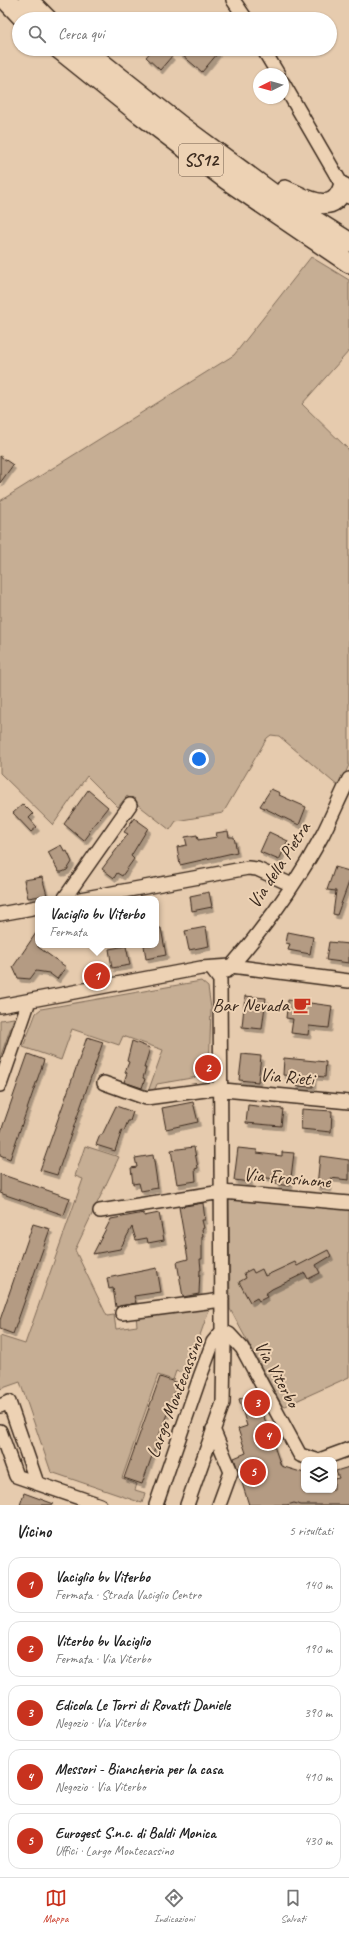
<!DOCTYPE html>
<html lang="it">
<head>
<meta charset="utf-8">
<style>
  :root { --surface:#fff; --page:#f2f2f2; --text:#222; --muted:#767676; --line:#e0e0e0; --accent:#c8321e }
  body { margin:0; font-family:Caveat,sans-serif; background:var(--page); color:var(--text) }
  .controls { position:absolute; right:12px; bottom:12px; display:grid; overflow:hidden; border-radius:8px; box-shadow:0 1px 3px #0004 }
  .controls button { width:36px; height:36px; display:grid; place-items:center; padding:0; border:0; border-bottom:1px solid var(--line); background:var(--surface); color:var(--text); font:20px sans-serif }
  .compass { position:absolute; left:253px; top:68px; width:36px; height:36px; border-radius:50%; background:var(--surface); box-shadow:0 1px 3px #0004; rotate:265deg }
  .you { position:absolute; left:199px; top:759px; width:14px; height:14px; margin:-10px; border:3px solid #fff; border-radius:50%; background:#1a73e8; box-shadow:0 0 0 6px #1a73e833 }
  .badge { display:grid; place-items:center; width:26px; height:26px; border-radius:50%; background:var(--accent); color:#fff; font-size:13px; font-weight:700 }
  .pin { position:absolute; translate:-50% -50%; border:2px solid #fff; box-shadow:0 1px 4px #0006 }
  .popup { position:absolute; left:35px; top:896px; width:124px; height:52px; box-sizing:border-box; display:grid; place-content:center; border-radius:8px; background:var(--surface); filter:drop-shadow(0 1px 3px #0005); font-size:13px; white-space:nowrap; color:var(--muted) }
  .popup b { font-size:15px; color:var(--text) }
  .popup::after { content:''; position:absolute; left:50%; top:100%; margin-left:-8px; border:8px solid transparent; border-top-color:var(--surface) }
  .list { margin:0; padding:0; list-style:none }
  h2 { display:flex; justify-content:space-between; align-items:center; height:52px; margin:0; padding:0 16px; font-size:17px }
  h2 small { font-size:13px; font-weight:400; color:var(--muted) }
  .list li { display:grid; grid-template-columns:26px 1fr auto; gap:12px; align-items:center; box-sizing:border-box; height:56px; margin:0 8px 8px; padding:0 8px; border:1px solid var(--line); border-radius:12px }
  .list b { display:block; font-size:15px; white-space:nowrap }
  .list p { margin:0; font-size:13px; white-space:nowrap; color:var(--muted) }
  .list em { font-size:13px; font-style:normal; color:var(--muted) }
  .icon { flex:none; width:22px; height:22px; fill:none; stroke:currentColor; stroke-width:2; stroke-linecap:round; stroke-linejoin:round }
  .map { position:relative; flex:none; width:349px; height:1505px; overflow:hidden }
  .search { position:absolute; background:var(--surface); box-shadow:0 1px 3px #0004; left:12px; right:12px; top:12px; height:44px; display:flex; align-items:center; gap:10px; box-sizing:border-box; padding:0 14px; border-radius:22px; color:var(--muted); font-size:15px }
  .sheet { height:372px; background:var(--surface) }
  nav { display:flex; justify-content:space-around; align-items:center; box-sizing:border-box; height:56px; border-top:1px solid var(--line); background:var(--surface); font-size:11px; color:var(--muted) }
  nav a { display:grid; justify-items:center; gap:2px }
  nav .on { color:var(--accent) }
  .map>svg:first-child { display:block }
</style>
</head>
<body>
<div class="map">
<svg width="349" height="1505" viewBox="0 0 349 1505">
  <defs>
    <filter id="shadow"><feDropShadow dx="2.5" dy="4" stdDeviation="0" flood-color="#0004"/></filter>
  </defs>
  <rect width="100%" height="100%" fill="#e6cbae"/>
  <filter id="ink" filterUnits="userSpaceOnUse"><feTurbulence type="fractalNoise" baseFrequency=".025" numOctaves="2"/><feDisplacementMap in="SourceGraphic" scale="8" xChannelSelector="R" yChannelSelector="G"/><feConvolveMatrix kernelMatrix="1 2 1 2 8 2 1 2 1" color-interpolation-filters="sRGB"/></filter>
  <g filter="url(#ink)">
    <path fill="#c6ae94" stroke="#806c59" d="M311 257 349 280V351L302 404 349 450V765L339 787 279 736 271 735 267 738 223 813 176 821 170 830 127 796 118 807 87 776 53 825 0 773V501L234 355Z
      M201 981 208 987 211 1008 209 1075 157 1084 153 1094 148 1092 163 1050 123 1036 119 1045 72 1029 61 1060 23 1047 36 1013 41 1009Z
      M14 1018 0 1058V1020Z
      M85 1146 119 1157 75 1250 107 1316 114 1315 116 1329 137 1326 136 1315 211 1304 186 1375 176 1371 173 1380 158 1375 122 1478 137 1484 135 1490 145 1493 142 1503 51 1472 20 1382 0 1389V1336L25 1344 83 1179 75 1176Z
      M229 1198 349 1210V1377L283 1407 230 1309Z"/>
    <path fill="#b49b83" stroke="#3b2a1e" filter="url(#shadow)" d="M153 49H164L172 56 160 70 146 57Z
      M175 49H214L218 53 202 72Z
      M0 456 13 465 0 483Z
      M271 789 280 793 279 795 306 807 299 825 260 806Z
      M88 790 108 807 88 832 90 833 84 841 64 824Z
      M23 804 33 814 29 818 37 827 31 832 13 813Z
      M134 818 148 828 131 856 134 859 122 876 117 873 114 878 102 869 128 834 124 832Z
      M228 831 229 837H234L237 852 180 865 177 847 187 845 185 837 197 835 198 840 217 837 216 833Z
      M269 832 288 841 279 860 260 852Z
      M61 845 65 852 67 851 72 862 67 870 62 872H59L48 852Z
      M335 867 349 871V882L337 915 333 914 336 891 327 890Z
      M42 877 47 895 28 898 24 880Z
      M209 892 212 907 192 911 190 896Z
      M206 927 209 946 189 950 185 931Z
      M156 928H161L166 955 146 959 144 945H156Z
      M38 930V947L66 967 57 979 49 973 36 971 30 979 18 978 13 967Z
      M288 932 313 937 310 954 288 950 290 944 286 943Z
      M329 942 349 944V963L326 960Z
      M126 946 130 965 112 968 109 949Z
      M245 996 266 998 262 1029 242 1027Z
      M288 1000 332 1006 329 1028 309 1026 308 1035 291 1033 293 1019 286 1018Z
      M87 1037 103 1042 57 1175 40 1170Z
      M132 1041 150 1048 144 1068H146L143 1078 145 1079 142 1088 124 1082 127 1073 125 1072 129 1062 127 1061Z
      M28 1054 44 1060 10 1159 0 1155V1134Z
      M242 1054 261 1056 258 1082 239 1080Z
      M284 1058 326 1062 325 1077 314 1076 313 1087 295 1086 296 1076 283 1075Z
      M193 1102 198 1122 166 1129 162 1108Z
      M248 1105 283 1109 281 1126 246 1123Z
      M116 1106 133 1112 130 1121H128L124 1131 122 1130 115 1151 96 1145 100 1135H102Z
      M302 1109 332 1111 331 1132 301 1129Z
      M194 1147 198 1168 195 1169 196 1181 177 1184 171 1150Z
      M238 1148 257 1150V1153L282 1156V1152L294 1153 290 1186 276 1184V1179L250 1176V1182L234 1180Z
      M153 1155 158 1188 141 1191 139 1183 133 1184 131 1168 137 1167 135 1158Z
      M320 1156 349 1160V1180L330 1178 329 1188 317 1186Z
      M0 1174 70 1198 64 1215 0 1193Z
      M203 1203 205 1220H202L204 1228 202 1229 203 1236H202V1259H200L201 1270H200L199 1294 183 1297 177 1262 188 1259 179 1207Z
      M144 1213V1216L159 1213 164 1240 148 1243 147 1238 136 1240 132 1227 120 1249 93 1254 111 1219Z
      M33 1224 50 1229 13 1334 0 1329V1320Z
      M328 1250 331 1256 316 1265 320 1273 308 1279 305 1273 272 1289 265 1294 267 1297 259 1301 257 1298 250 1302 239 1282 246 1278 244 1273 252 1269 254 1273 262 1269 265 1276 295 1262 297 1266Z
      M157 1268 161 1292 134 1296 136 1303 116 1307 113 1288 109 1289 107 1278Z
      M160 1377 178 1383 142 1484 124 1478Z
      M256 1394 281 1466 304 1473V1490H334V1479L339 1478 336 1471 349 1467V1505H301L294 1503 287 1505H249L234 1458 246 1453 238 1429 247 1426 239 1399Z
      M24 1493 54 1504 53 1505H20Z"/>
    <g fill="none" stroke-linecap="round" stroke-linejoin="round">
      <g stroke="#3b2a1e" stroke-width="16">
        <path id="minor" d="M233 0 246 19
          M263 49 278 74
          M283 83 349 197
          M64 899 130 805
          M80 899 248 868 257 869 292 885
          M0 914 38 907
          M227 971C263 930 297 883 323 834 332 816 340 797 349 779
          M0 1006 201 968 231 966 349 981
          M104 1083 146 1098 213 1089 349 1102
          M0 1085 29 1001
          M100 1211 222 1192 349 1203
          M122 1313 222 1300
          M222 1331 229 1334 242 1348 300 1455 316 1460
          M0 1406 9 1402 37 1483
          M213 1429 231 1472 219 1505
          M0 1431 16 1476 100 1505
          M319 1460 349 1449
          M156 1505 200 1377 213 1342 222 1331
          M187 1505 223 1403 224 1343 222 1331 220 980 211 968"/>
      </g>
      <g stroke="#3b2a1e" stroke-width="22">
        <path id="highway" d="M6 0 24 19
          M28 0 47 19
          M59 49 140 114 227 180 349 263
          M84 49 181 126 276 196 349 242
          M285 190C306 199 333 217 343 187"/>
      </g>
      <use href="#minor" stroke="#edd2b4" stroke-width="13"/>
      <use href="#highway" stroke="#edd2b4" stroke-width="19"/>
    </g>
  </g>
  <defs>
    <g id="cafe-bare" transform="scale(1.38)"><path d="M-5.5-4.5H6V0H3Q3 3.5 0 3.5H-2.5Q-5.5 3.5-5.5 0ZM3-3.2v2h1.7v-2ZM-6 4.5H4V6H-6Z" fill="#c8321e" stroke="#edd2b4" stroke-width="2.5" paint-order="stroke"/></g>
  </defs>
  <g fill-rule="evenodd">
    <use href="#cafe-bare" x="302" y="1005"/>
  </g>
  <g text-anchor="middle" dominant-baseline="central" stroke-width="4" stroke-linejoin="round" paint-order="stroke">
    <rect fill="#edd2b4" stroke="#705c4b" stroke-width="1" x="179" y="144" width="44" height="32" rx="3"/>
    <g font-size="18" font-weight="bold" fill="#3b2a1e">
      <text x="201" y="160">SS12</text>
    </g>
    <g font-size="19" fill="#3b2a1e" stroke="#edd2b4">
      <text transform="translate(279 865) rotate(-57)">Via della Pietra</text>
      <text transform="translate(287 1077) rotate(5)">Via Rieti</text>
      <text transform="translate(287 1178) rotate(5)">Via Frosinone</text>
      <text transform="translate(277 1374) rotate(61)">Via Viterbo</text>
      <text transform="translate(175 1397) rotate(-69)">Largo Montecassino</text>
    </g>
    <g font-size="19" fill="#3b2a1e" stroke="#edd2b4" text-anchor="end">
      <text x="289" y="1005">Bar Nevada</text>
    </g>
  </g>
</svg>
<div class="controls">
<button><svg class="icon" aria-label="layers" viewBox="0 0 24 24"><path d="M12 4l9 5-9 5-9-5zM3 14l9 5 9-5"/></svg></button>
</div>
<svg class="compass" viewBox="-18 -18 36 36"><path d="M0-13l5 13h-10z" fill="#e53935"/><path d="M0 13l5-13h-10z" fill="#767676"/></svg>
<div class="you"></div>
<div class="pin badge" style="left:97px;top:976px">1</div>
<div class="popup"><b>Vaciglio bv Viterbo</b>Fermata</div>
<div class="pin badge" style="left:208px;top:1068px">2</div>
<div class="pin badge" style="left:257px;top:1403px">3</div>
<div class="pin badge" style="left:268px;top:1436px">4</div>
<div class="pin badge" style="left:253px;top:1472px">5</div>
<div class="search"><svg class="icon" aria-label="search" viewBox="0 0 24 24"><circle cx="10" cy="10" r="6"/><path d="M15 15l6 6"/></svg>Cerca qui</div>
</div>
<section class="sheet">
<h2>Vicino<small>5 risultati</small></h2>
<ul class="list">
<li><span class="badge">1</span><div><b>Vaciglio bv Viterbo</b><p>Fermata · Strada Vaciglio Centro</p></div><em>140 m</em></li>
<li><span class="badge">2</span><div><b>Viterbo bv Vaciglio</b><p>Fermata · Via Viterbo</p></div><em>190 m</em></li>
<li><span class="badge">3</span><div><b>Edicola Le Torri di Rovatti Daniele</b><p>Negozio · Via Viterbo</p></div><em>390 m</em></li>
<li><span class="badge">4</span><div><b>Messori - Biancheria per la casa</b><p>Negozio · Via Viterbo</p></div><em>410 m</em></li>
<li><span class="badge">5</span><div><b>Eurogest S.n.c. di Baldi Monica</b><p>Uffici · Largo Montecassino</p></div><em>430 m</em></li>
</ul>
</section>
<nav>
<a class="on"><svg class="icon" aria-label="map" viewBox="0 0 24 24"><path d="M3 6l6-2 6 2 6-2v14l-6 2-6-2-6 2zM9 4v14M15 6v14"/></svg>Mappa</a>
<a><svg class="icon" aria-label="directions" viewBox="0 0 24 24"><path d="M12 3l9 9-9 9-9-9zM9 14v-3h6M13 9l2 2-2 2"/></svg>Indicazioni</a>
<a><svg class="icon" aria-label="saved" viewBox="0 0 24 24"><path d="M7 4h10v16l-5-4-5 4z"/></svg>Salvati</a>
</nav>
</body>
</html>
